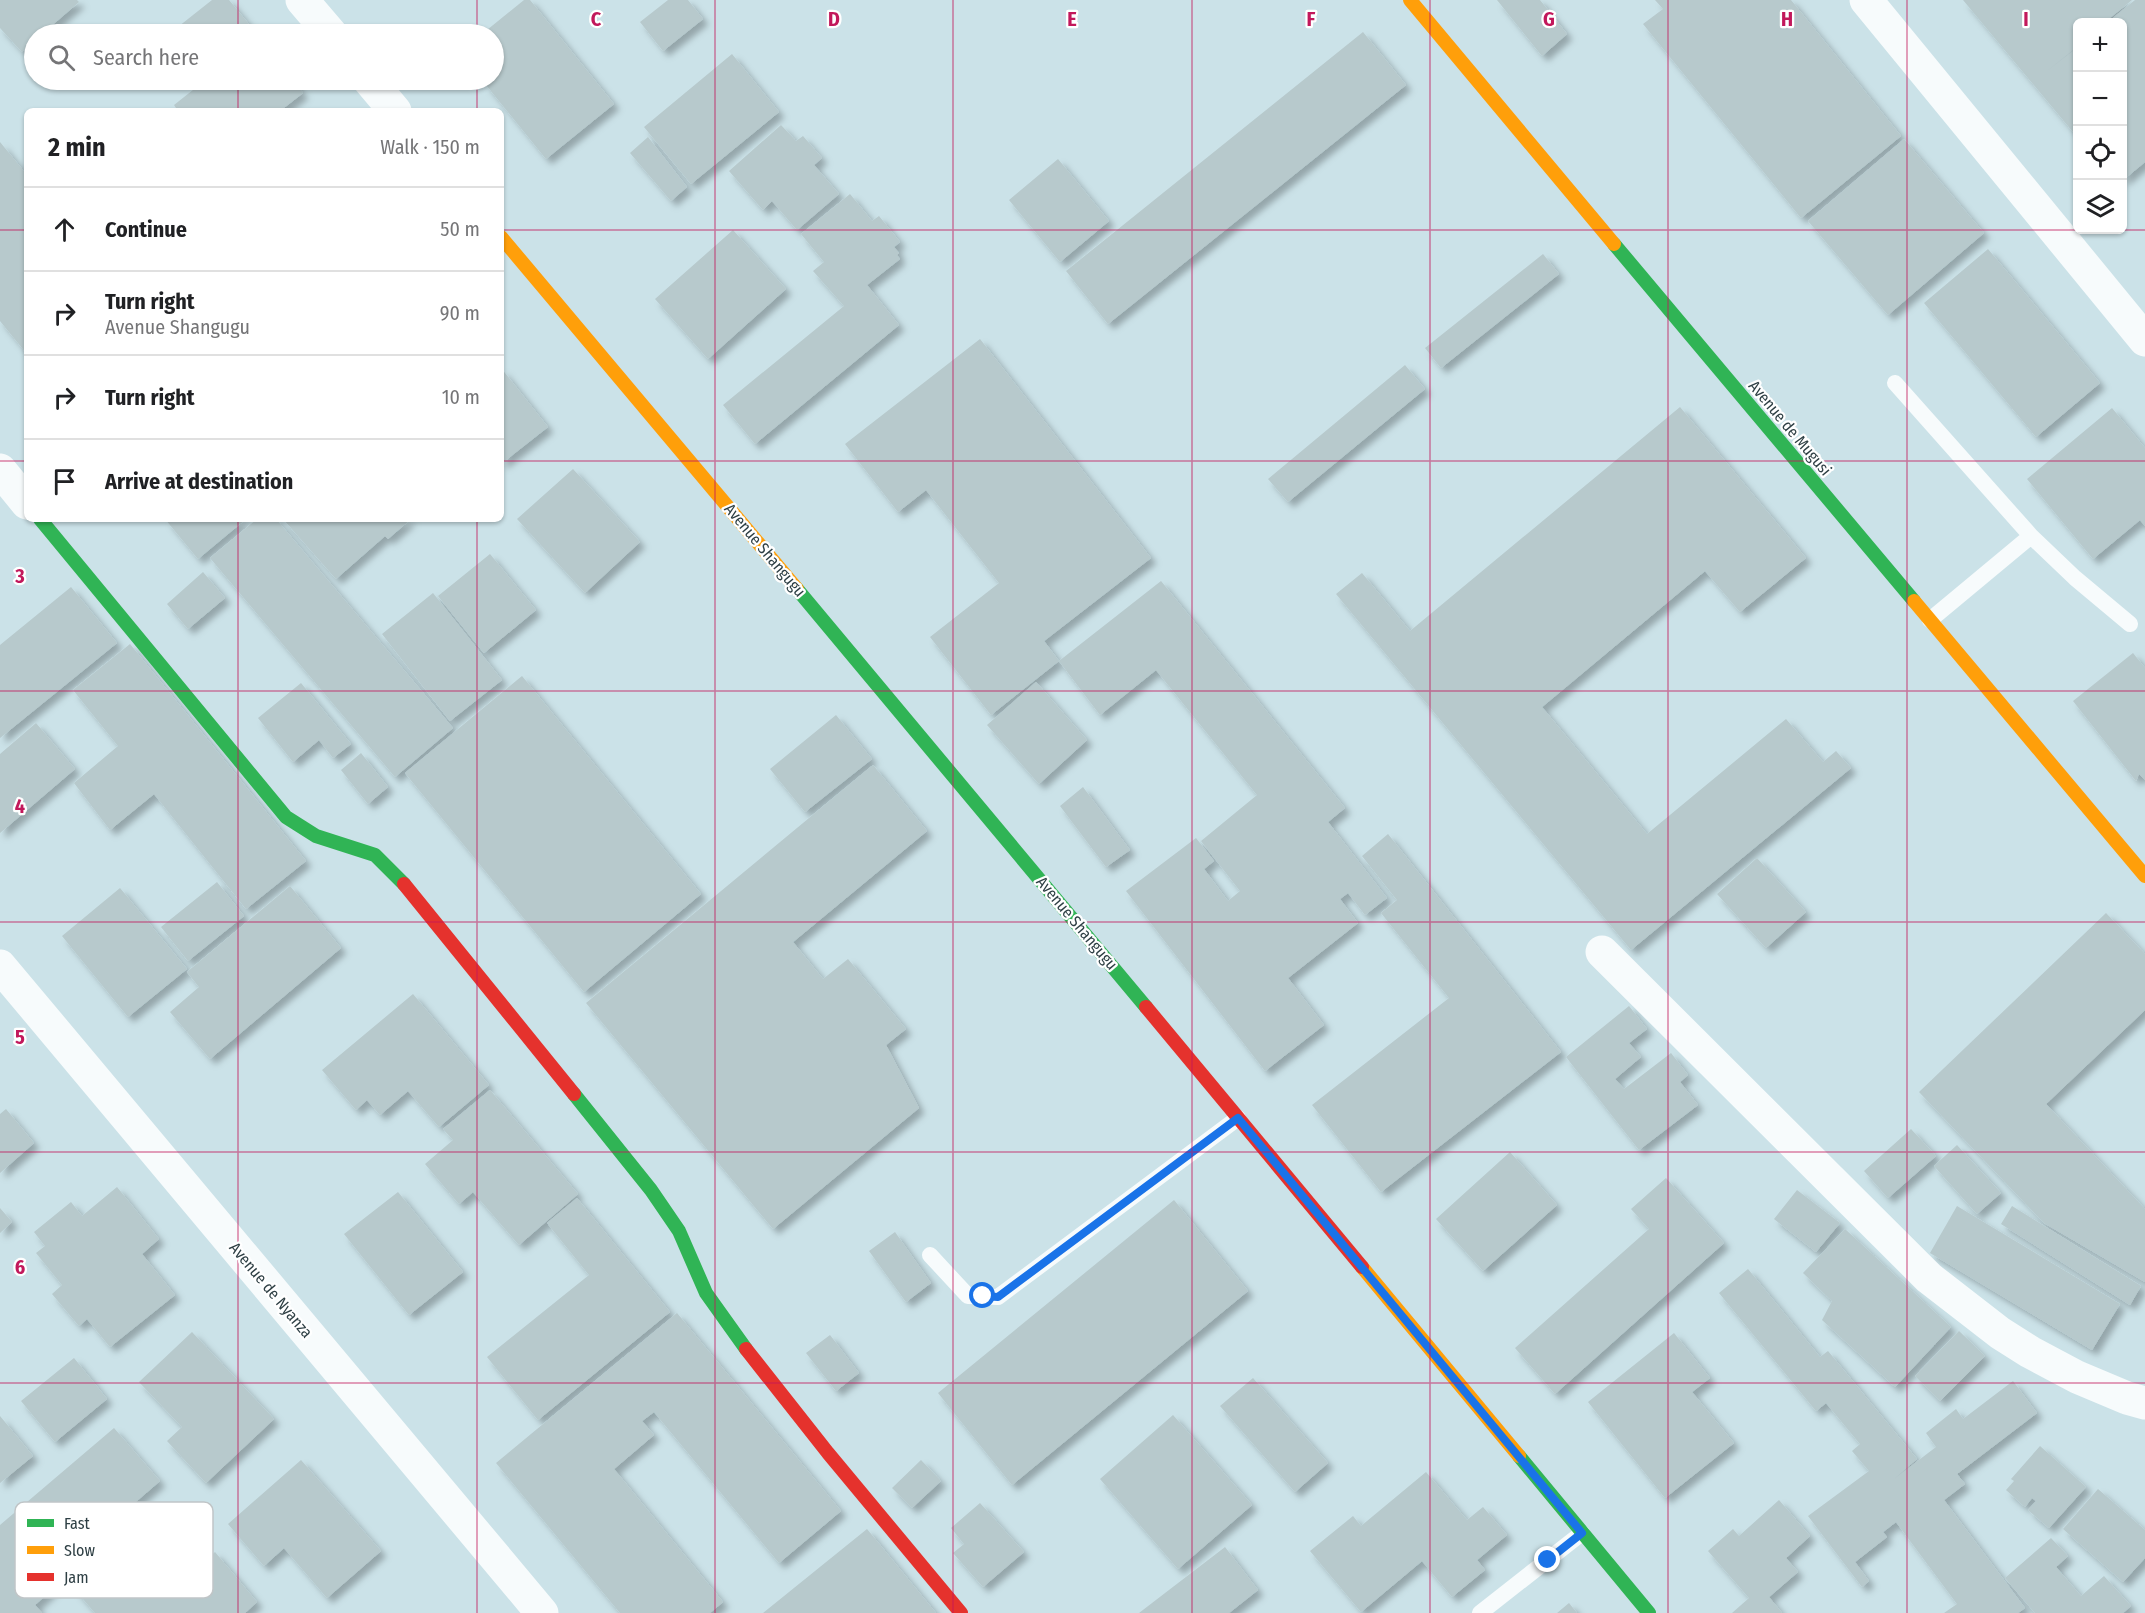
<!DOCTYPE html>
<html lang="en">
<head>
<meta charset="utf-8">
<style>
  :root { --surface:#fff; --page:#f6f6f6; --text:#202124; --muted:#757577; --line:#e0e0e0 }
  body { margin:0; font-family:"Fira Sans Condensed",sans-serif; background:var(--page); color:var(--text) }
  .controls { position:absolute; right:18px; top:18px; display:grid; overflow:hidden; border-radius:9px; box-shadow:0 2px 4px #0004 }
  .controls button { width:54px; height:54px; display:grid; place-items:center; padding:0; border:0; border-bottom:2px solid var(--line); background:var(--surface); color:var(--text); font:30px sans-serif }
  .stop { position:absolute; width:18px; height:18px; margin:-14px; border:4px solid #1a73e8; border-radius:50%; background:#fff }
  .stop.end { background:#1a73e8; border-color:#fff; box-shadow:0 2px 6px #0008 }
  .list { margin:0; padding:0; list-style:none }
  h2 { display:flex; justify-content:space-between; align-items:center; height:78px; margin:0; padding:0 24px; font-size:26px }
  h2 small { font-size:20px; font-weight:400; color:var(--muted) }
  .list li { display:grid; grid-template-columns:39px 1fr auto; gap:18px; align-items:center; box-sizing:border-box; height:84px; padding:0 24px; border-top:2px solid var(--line) }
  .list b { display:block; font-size:22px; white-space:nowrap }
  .list p { margin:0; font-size:20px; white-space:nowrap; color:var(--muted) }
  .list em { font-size:20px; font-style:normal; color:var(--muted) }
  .icon { flex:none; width:33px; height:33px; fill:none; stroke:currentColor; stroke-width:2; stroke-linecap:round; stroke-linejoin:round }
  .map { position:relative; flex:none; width:2145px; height:1613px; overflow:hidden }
  .search { position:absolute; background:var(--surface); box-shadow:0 2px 4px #0004; left:24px; top:24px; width:480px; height:66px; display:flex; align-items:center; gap:15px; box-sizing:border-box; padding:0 21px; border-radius:33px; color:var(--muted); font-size:22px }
  .panel { position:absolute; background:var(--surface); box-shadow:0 2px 4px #0004; left:24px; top:108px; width:480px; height:414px; border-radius:9px }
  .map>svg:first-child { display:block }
</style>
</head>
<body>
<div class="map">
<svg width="2145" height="1613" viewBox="0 0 2145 1613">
  <defs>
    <filter id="shadow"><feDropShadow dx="5.5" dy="5.5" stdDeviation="3" flood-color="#0004"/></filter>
  </defs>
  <rect width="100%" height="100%" fill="#cbe2e8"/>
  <path fill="#b7c9cc" filter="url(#shadow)" d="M0 0H77L79 2 42 34H34V41L22 52 0 28Z
    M212 0H229L257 34H169Z
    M524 0H530L614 104 546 159 482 80H494V34H482Z
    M668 0H688L703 19 663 51 640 22Z
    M1497 0H1540L1567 34 1542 56Z
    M1655 0H1791L1901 136 1801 218 1643 24 1663 9Z
    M1963 0H2132L2105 22H2078V46L2047 71 2078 47V138Z
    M2135 0H2145V162L2122 181V22H2108Z
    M1363 32 1406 85 1108 324 1066 271Z
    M732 54 779 112 691 184 644 127Z
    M200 80H292L303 93 280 111H178L174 105 203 82Z
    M781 125 796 141 803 136 822 158 814 165 839 194 797 230 772 201 763 210 729 171Z
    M648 137 687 187 671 201 630 153Z
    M1904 139 1984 233 1888 315 1808 221Z
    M0 142 27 175V354L0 321Z
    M1058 159 1109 221 1060 262 1009 200Z
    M850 194 872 221 879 216 900 242 894 247 899 253 897 255 900 259 867 285 899 325 755 444 723 405 844 306 813 271 824 262 801 234Z
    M733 230 786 289 708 359 655 299Z
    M1988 249 2100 383 2036 437 1924 303Z
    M1543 254 1559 274 1441 368 1425 348Z
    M980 339 1151 558 1044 641 1059 661 991 715 930 637 999 583 926 490 898 512 845 444Z
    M1405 365 1425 389 1288 502 1268 479Z
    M501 368 548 427 501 464Z
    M1680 407 1806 558 1740 612 1705 571 1542 707 1647 834 1786 719 1823 762 1836 751 1851 768 1631 950 1336 594 1362 573 1410 631Z
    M2112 408 2145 448V526L2140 520 2093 559 2027 479Z
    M573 469 640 542 585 593 517 519Z
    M165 519H246L198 559Z
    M257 519H276L453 728 395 777 210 558Z
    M283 519H411L388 539 385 536 336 579Z
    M490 554 536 610 484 653 438 596Z
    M203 572 225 598 188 629 167 604Z
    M1161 581 1345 808 1328 822 1387 898 1365 915 1348 893 1340 899 1358 923 1288 978 1324 1025 1265 1071 1126 891 1196 838 1214 861 1204 869 1228 901 1240 891 1201 841 1257 795 1156 670 1100 715 1059 661Z
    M71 587 117 643 0 738V645Z
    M433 593 502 680 450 721 382 634Z
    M130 644 306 861 246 909 154 794 110 830 74 783 118 746 73 690Z
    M2133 653 2145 668V780L2139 774 2136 781 2073 701Z
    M522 676 701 894 584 992 405 773Z
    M1036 682 1087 740 1039 784 987 725Z
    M301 683 351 744 333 758 319 740 293 762 258 718Z
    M836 715 872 759 805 812 770 769Z
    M36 723 75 769 0 833V754Z
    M361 753 388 787 368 804 341 770Z
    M873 765 927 831 793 942 823 979 848 959 906 1029 886 1045 919 1108 773 1229 586 1003Z
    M1083 787 1130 850 1106 867 1060 806Z
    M1388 834 1561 1052 1381 1192 1312 1105 1449 998 1381 913 1397 900 1362 856Z
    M1757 858 1806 912 1766 948 1717 894Z
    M217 882 244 916 188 961 161 927Z
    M290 886 341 948 210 1059 170 1012 199 987 187 972Z
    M120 888 187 969 128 1017 62 936Z
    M2106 913 2145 954V1010L2046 1104 2145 1209V1282L2044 1223 1919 1092Z
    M413 994 489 1085 439 1127 408 1091 380 1115 367 1100 356 1110 322 1070Z
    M1629 1006 1647 1029 1629 1043 1641 1057 1615 1079 1624 1089 1671 1053 1688 1075 1680 1082 1698 1105 1639 1150 1566 1057Z
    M490 1090 578 1194 519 1245 473 1192 459 1204 425 1164 453 1140 443 1129Z
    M6 1109 34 1143 0 1173V1114Z
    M1911 1129 1936 1156 1888 1198 1864 1171Z
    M1957 1145 2001 1193 1977 1214 1934 1166Z
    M1510 1152 1557 1205 1483 1271 1436 1219Z
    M1666 1178 1724 1243 1555 1394 1515 1348 1649 1229 1631 1209Z
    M117 1187 159 1239 142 1254 175 1295 110 1347 87 1319 79 1326 52 1294 62 1285 36 1253 45 1246 34 1232 71 1202 82 1216Z
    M1797 1190 1840 1223 1816 1252 1774 1219Z
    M398 1192 463 1272 409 1315 344 1234Z
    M577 1198 670 1312 538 1420 487 1357 589 1275 547 1223Z
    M1174 1200 1248 1291 1012 1485 938 1393Z
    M1957 1206 2120 1304 2092 1350 1930 1253Z
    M2012 1206 2141 1286 2130 1305 2001 1224Z
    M0 1208 12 1222 0 1233Z
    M1845 1229 1951 1327 1895 1387 1822 1320 1832 1301 1803 1273Z
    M895 1232 931 1283 906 1302 869 1251Z
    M1748 1269 1820 1357 1828 1351 1917 1459 1894 1479 1936 1447 1926 1433 1956 1409 1963 1419 2013 1381 2037 1413 1957 1474 1965 1484 1944 1500 2025 1608 2018 1613H1944L1957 1604 1896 1522 1883 1532 1887 1537 1855 1562 1869 1581 1862 1587 1808 1516 1869 1471 1852 1451 1860 1444 1826 1403 1816 1411 1719 1293Z
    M677 1313 841 1511 779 1563 654 1412 642 1421 654 1435 614 1469 723 1602 710 1613H620L496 1463Z
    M1959 1331 1985 1356 1940 1401 1915 1376Z
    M192 1332 274 1419 206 1483 167 1441 182 1427 139 1382Z
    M1674 1333 1710 1378 1692 1392 1734 1443 1665 1498 1588 1402Z
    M830 1335 859 1373 836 1391 806 1353Z
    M74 1358 107 1399 55 1442 21 1401Z
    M1253 1378 1328 1463 1295 1492 1220 1406Z
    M1173 1415 1252 1505 1178 1569 1100 1479Z
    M0 1416 33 1456 0 1483Z
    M114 1428 160 1481 116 1519 174 1588 215 1552 257 1602 245 1613H95L65 1578 35 1605 42 1613H0V1525Z
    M2040 1446 2086 1487 2049 1528 2028 1510 2036 1501 2032 1498 2025 1507 2006 1490 2014 1481 2011 1479Z
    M301 1460 381 1551 327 1598 284 1548 264 1566 228 1524Z
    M921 1460 941 1481 912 1508 892 1488Z
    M1426 1472 1467 1520 1483 1507 1507 1535 1477 1560 1485 1570 1452 1597 1422 1561 1361 1612 1310 1551 1353 1516 1361 1526Z
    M2098 1489 2145 1530V1558L2123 1582 2063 1529Z
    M1779 1500 1810 1536 1786 1558 1798 1572 1769 1597 1782 1613H1732L1749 1598 1708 1551 1733 1529 1739 1536Z
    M980 1503 1024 1552 983 1587 953 1553 964 1544 951 1528Z
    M867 1529 936 1613H763Z
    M2051 1538 2068 1556 2056 1567 2081 1596 2104 1576 2131 1606 2123 1613H2035L2005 1578Z
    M1225 1547 1258 1590 1229 1613H1139Z
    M1569 1603 1577 1613H1557Z"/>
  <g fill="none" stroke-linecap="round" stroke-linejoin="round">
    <path stroke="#f7fbfc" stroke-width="16" d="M1895 383 2031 536 2075 578 2130 624
      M1930 620 2031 536
      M930 1255 968 1296 998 1297 1238 1118
      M1480 1613 1582 1533"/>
    <path stroke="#f7fbfc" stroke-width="33" d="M302 0 331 34
      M1866 0 2145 340
      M369 80 395 111
      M0 470 27 503
      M1602 952 1929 1278 2000 1333 2030 1352 2077 1377 2127 1398 2145 1403
      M0 966 542 1613"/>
    <path stroke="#30b455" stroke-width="14" d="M1614 244 1914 601
      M40 519 286 817 316 836 375 855 404 884
      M797 589 1146 1007
      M574 1094 651 1190 679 1231 706 1293 746 1349
      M1519 1456 1649 1613"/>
    <path stroke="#ff9f0a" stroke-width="14" d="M1410 0 1614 244
      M501 237 797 589
      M1914 601 2145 876
      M1362 1267 1519 1456"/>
    <path stroke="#e5322d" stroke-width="14" d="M404 884 574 1094
      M1146 1007 1362 1267
      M746 1349 828 1453 961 1613"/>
  </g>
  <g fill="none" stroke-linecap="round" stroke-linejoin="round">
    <path stroke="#1a73e8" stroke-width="8" d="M983 1296 998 1297 1238 1118 1582 1533 1548 1560"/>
  </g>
  <path fill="none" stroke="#c2185b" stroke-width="1.5" stroke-opacity="0.55" d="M238 0V34M477 0V34M715 0V1613M953 0V1613M1192 0V1613M1430 0V1613M1668 0V1613M1907 0V1613M238 80V111M477 80V111M0 230H27M501 230H2145M0 461H27M501 461H2145M238 519V1613M477 519V1613M0 691H2145M0 922H2145M0 1152H2145M0 1383H2145"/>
  <g text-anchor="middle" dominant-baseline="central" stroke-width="4.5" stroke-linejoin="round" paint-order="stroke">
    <g font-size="16" fill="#2e3f44" stroke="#fff">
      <text transform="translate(1790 428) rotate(50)">Avenue de Mugusi</text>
      <text transform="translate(765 550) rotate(50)">Avenue Shangugu</text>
      <text transform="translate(1077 923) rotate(50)">Avenue Shangugu</text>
      <text transform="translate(271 1290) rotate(50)">Avenue de Nyanza</text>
    </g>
  </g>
  <rect x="15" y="1502" width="198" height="96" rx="9" fill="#fff" stroke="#c0c5c7" stroke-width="1.5"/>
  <rect x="27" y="1519" width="27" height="8" fill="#30b455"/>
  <rect x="27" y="1546" width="27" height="8" fill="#ff9f0a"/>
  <rect x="27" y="1573" width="27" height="8" fill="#e5322d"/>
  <g font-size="16" fill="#2e3f44">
    <text x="64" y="1529">Fast</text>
    <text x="64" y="1556">Slow</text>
    <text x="64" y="1583">Jam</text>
  </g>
  <g font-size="20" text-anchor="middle" font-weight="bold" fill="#c2185b" stroke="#fff" stroke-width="4.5" stroke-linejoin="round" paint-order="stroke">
    <text x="596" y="26">C</text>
    <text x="834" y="26">D</text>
    <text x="1072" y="26">E</text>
    <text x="1311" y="26">F</text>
    <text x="1549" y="26">G</text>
    <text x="1787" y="26">H</text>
    <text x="2026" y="26">I</text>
    <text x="20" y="583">3</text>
    <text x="20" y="813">4</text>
    <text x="20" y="1044">5</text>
    <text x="20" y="1274">6</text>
  </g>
</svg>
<div class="controls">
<button>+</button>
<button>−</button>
<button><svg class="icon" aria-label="locate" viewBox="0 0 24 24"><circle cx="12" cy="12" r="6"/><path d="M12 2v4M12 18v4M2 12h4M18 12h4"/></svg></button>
<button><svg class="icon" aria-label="layers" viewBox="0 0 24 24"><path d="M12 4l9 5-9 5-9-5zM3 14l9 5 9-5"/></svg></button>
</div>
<div class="stop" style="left:983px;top:1296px"></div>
<div class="stop end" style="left:1548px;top:1560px"></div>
<div class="search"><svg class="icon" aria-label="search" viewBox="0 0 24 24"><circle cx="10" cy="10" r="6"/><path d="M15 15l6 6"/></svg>Search here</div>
<section class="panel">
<h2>2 min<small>Walk · 150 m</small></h2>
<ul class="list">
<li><svg class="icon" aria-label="ahead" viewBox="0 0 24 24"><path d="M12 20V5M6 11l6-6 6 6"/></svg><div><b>Continue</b></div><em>50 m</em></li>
<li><svg class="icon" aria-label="right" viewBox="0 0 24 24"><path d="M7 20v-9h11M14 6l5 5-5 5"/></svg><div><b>Turn right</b><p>Avenue Shangugu</p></div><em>90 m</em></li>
<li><svg class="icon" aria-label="right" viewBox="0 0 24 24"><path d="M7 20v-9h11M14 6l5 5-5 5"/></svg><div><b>Turn right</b></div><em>10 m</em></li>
<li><svg class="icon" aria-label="arrive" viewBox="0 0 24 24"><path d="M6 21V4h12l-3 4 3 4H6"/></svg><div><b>Arrive at destination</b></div></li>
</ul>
</section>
</div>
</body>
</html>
